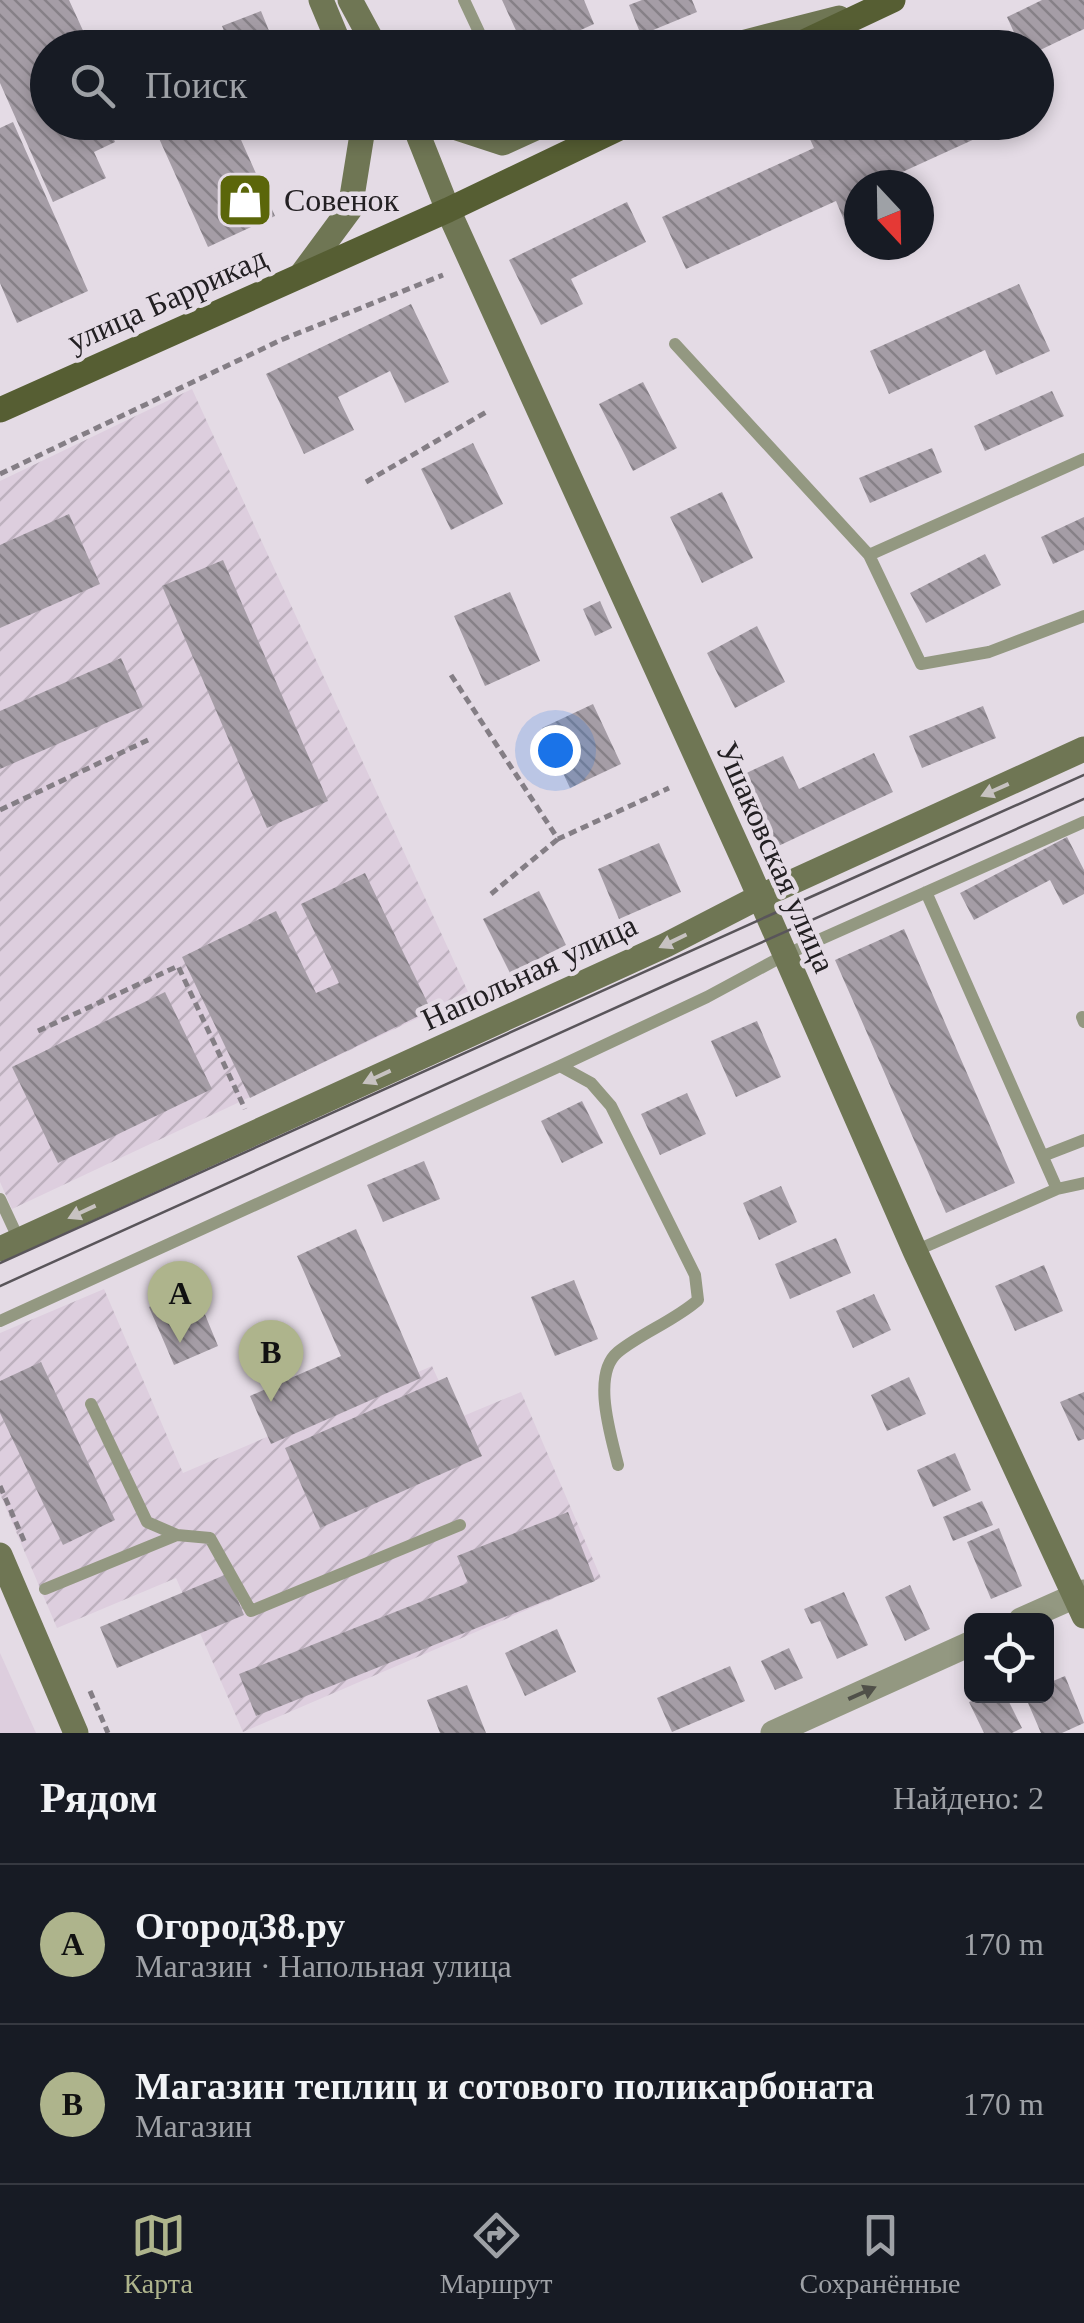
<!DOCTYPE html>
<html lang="ru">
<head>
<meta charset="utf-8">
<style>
  :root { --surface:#171b24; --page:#20242c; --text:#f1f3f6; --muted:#9ea1a6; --line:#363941; --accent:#aeb48c }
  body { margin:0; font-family:"Times New Roman",serif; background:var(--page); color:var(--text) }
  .controls { position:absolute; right:30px; bottom:30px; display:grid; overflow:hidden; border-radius:15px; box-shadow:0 5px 15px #0003 }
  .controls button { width:90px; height:90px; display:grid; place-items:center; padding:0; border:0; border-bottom:2px solid var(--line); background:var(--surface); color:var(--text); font:50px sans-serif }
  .compass { position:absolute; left:844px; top:170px; width:90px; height:90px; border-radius:50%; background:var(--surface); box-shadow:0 5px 15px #0003; rotate:158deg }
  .you { position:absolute; left:555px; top:750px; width:35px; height:35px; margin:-25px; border:8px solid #fff; border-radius:50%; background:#1a73e8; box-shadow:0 0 0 15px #1a73e833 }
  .badge { display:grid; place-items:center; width:65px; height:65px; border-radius:50%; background:var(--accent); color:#111; font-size:32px; font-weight:700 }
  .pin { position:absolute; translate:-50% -82px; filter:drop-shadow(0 2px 5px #0008) }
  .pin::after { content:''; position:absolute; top:52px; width:35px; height:30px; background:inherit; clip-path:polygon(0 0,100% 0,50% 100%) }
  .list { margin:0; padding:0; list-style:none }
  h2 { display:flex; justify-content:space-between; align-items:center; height:130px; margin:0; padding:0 40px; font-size:42px }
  h2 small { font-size:32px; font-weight:400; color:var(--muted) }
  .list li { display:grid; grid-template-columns:65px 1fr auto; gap:30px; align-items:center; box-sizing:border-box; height:160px; padding:0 40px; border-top:2px solid var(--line) }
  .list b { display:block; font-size:38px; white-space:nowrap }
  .list p { margin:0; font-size:32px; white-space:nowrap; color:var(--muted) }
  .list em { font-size:32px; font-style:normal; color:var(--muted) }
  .icon { flex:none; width:55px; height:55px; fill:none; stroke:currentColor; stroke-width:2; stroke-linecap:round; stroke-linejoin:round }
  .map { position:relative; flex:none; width:1084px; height:1733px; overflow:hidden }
  .search { position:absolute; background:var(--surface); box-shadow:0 5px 15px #0003; left:30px; right:30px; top:30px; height:110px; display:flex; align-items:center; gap:25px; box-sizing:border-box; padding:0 35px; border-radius:55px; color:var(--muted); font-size:38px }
  .sheet { height:450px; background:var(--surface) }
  nav { display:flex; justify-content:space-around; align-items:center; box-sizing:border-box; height:140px; border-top:2px solid var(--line); background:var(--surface); font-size:28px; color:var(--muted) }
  nav a { display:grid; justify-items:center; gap:5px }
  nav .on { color:var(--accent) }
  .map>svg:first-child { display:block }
</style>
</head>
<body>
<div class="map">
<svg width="1084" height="1733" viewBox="0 0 1084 1733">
  <defs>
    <pattern id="industrial-furrows" width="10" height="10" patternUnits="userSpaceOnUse" patternTransform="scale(2.5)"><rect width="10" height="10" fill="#ddcede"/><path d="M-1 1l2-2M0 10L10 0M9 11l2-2" fill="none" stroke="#bdb1be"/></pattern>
    <pattern id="building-back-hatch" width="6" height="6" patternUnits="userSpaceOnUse" patternTransform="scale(2.5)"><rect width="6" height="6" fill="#a59da6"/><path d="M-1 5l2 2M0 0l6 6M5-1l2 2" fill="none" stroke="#868087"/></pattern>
  </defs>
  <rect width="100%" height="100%" fill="#e4dbe5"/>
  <path fill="#ddcede" d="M0 1653 36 1733H0Z"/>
  <path fill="url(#industrial-furrows)" d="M192 389 469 994 12 1209 0 1182V481Z
    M104 1289 183 1473 432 1366 456 1419 521 1392 601 1578 243 1732 176 1578 57 1628 0 1494V1333Z"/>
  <path fill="url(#building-back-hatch)" d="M0 0H69L91 48H48V122H107L115 142 94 152 106 178 53 202 0 83Z
    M502 0H584L594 24 541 48H524Z
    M642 0H692L697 12 641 35 629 5Z
    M1042 0H1084V29L1036 52V48H1021L1007 17Z
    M261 11 276 48H231L222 26Z
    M13 122 88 291 17 323 0 283V128Z
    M183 122H233L275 216 208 247 157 134Z
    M817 122H859L860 126 867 122H1012L887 179 890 185H859V233L851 237 836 201 686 269 662 217 814 148 805 128Z
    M627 202 646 242 571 279 583 304 541 325 509 260Z
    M1019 284 1050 351 996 375 985 350 889 394 870 351Z
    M411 304 449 382 405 403 390 371 338 397 354 430 304 454 266 374Z
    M643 382 677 448 633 471 599 404Z
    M1052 391 1064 416 985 451 974 426Z
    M473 443 503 504 451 530 421 469Z
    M932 448 942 472 870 503 859 478Z
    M722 492 753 558 702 583 670 517Z
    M69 514 100 584 0 628V545Z
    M1084 517V550L1053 564 1041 537Z
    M985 554 1001 585 926 623 910 593Z
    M223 560 328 801 267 828 162 586Z
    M510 592 540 661 485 686 454 616Z
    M600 601 612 628 595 636 583 609Z
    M757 626 785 682 735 708 707 653Z
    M121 658 143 707 0 769V711Z
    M593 704 621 764 570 788 542 728Z
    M983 706 996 738 922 768 909 736Z
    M874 753 893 792 772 849 738 777 783 756 799 789Z
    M1067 837 1084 870V894L1063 905 1050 880 974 920 960 893Z
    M659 843 681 892 619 919 598 869Z
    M365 873 431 1010 250 1098 182 957 276 911 316 993 339 983 301 904Z
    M539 891 566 945 510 973 483 919Z
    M904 929 1015 1183 946 1213 835 960Z
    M165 992 212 1089 58 1163 12 1067Z
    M757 1021 781 1077 736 1097 711 1041Z
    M687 1093 706 1134 660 1155 641 1114Z
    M582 1101 603 1143 562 1163 541 1121Z
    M424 1161 440 1199 383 1222 367 1185Z
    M781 1186 797 1222 759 1240 743 1203Z
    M356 1229 421 1378 271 1444 250 1396 341 1356 297 1256Z
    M836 1238 851 1273 790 1299 775 1264Z
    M1044 1265 1063 1311 1015 1331 995 1286Z
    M574 1280 598 1339 555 1356 531 1297Z
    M194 1288 218 1346 174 1365 149 1307Z
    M874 1294 891 1330 853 1348 836 1311Z
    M41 1362 115 1520 63 1545 0 1413V1381Z
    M447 1377 482 1456 320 1528 285 1448Z
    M909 1377 926 1414 887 1431 871 1395Z
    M1084 1392V1439L1078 1441 1060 1402Z
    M955 1453 971 1490 933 1507 917 1470Z
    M982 1501 993 1525 953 1541 943 1517Z
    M568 1512 595 1581 256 1716 239 1674 468 1583 457 1556Z
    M999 1528 1022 1586 991 1599 967 1542Z
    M227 1574 244 1615 117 1668 100 1627Z
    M910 1585 930 1629 905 1641 885 1597Z
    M844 1592 868 1645 837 1659 820 1621 811 1624 804 1609Z
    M557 1629 576 1672 525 1696 505 1653Z
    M789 1648 803 1678 775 1690 761 1661Z
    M730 1666 745 1701 672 1732 657 1698Z
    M1065 1676 1084 1723 1062 1733H1041L1025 1696H1046V1684Z
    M467 1685 486 1733H440L427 1700Z
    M984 1696H1006L1022 1728 1012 1733H984L969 1702Z"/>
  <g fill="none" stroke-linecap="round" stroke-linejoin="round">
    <path stroke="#847e85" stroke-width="5" stroke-dasharray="8 5" stroke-linecap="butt" d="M0 474 281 340 443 275
      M366 482 488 411
      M451 675 558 839 669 788
      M0 810 148 740
      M491 894 558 839
      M38 1031 178 966 245 1109
      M0 1486 25 1543
      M90 1691 108 1733"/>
    <path stroke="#939881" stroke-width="12" d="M464 0 479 32
      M675 344 869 555
      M1084 459 869 555 921 664 989 652 1084 616
      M1082 1017 1084 1022
      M560 1066 591 1083 611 1106 695 1275 698 1300C674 1321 643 1332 618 1352 591 1374 611 1436 618 1465
      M1043 1156 1084 1140
      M1057 1189 1084 1183
      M0 1199 19 1240
      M915 1251 1057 1189 926 892
      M0 1321 560 1066 707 997 785 955 1084 822
      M177 1535 210 1538 251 1611 460 1525
      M45 1589 177 1535 147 1522 91 1404"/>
    <path stroke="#939881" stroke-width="25" d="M1021 1620 1084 1592
      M773 1733 972 1643"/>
    <path stroke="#6f7654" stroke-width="25" d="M321 0 341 48
      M350 0 376 48
      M722 48 839 18
      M413 122 448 210 748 870 915 1251 1084 1616
      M439 122 503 143 549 122
      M302 274 350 209 364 122
      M0 1249 666 945 759 897 1084 749
      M0 1555 76 1733"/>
    <path stroke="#565e33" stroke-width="25" d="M791 48 893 0
      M0 410 448 210 632 122"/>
    <path stroke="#59555a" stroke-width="2.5" d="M0 1263 768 916 1084 775
      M0 1286 677 980 1084 799"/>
  </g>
  <defs><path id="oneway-solid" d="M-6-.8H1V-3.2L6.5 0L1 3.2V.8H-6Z" transform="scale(2.5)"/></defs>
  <g fill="#c7c2c1">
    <use href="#oneway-solid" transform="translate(995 790) rotate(156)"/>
    <use href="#oneway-solid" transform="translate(673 941) rotate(154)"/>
    <use href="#oneway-solid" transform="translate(377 1077) rotate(155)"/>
    <use href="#oneway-solid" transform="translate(82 1212) rotate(155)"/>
  </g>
  <use fill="#505049" href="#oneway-solid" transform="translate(862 1693) rotate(-24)"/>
  <defs>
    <g id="shop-square" transform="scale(2.875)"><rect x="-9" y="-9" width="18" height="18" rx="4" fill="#5b660a" stroke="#e4dbe5"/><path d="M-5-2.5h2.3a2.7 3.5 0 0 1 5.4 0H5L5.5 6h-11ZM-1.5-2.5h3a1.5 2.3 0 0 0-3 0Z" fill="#fff"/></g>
  </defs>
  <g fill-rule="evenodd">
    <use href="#shop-square" x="245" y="200"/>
  </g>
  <g text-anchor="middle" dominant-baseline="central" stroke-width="9" stroke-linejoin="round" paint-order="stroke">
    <g font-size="32" fill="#232023" stroke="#e4dbe5" text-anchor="start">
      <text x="284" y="200">Совенок</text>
    </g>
    <g font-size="32" fill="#232023" stroke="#e4dbe5">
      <text transform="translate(167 299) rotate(-24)">улица Баррикад</text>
      <text transform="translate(776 857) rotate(66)">Ушаковская улица</text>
      <text transform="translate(529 972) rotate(-25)">Напольная улица</text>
    </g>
  </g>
</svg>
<div class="controls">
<button><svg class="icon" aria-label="locate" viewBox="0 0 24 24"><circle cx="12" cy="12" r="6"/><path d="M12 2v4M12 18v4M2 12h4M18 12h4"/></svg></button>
</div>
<svg class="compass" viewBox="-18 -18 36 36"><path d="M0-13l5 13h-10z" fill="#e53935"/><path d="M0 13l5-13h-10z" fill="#9ea1a6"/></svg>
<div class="you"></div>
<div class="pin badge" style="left:180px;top:1343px">A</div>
<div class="pin badge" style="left:271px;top:1402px">B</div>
<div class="search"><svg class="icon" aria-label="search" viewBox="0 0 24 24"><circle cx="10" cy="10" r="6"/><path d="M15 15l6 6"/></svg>Поиск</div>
</div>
<section class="sheet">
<h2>Рядом<small>Найдено: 2</small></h2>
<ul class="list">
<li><span class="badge">A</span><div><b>Огород38.ру</b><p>Магазин · Напольная улица</p></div><em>170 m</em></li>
<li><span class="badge">B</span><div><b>Магазин теплиц и сотового поликарбоната</b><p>Магазин</p></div><em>170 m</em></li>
</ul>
</section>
<nav>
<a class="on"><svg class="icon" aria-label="map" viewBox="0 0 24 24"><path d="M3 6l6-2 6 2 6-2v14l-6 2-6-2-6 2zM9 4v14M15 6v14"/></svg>Карта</a>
<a><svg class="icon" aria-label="directions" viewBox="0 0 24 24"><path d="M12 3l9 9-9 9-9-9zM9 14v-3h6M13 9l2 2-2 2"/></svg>Маршрут</a>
<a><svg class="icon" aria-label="saved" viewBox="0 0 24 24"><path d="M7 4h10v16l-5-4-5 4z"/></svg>Сохранённые</a>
</nav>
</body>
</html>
